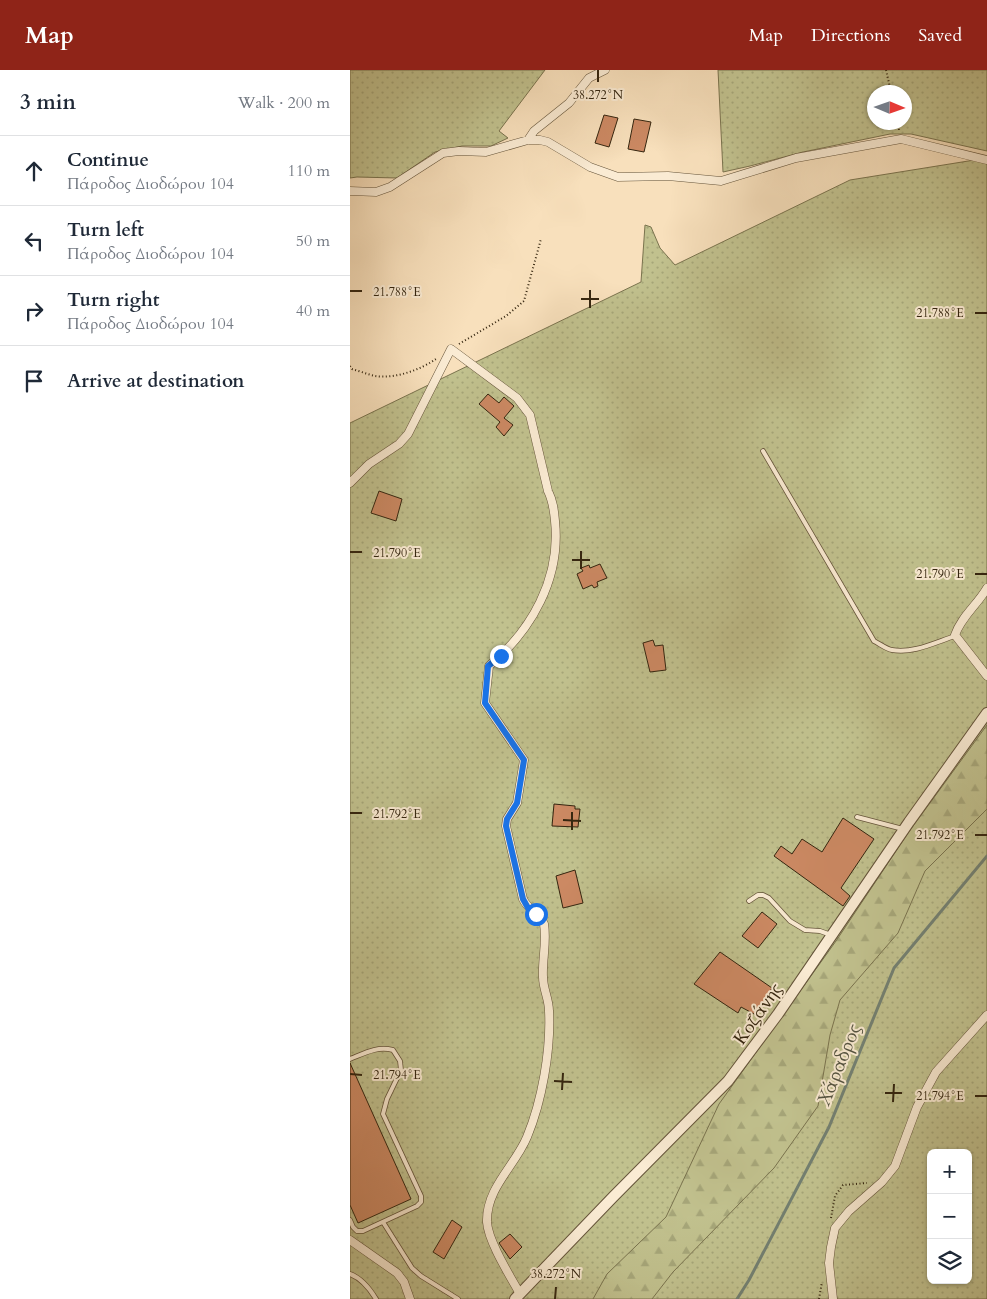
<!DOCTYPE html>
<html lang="en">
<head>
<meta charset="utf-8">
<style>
  :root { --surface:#fff; --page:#f2f2f3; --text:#1f2937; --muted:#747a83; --line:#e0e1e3; --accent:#8f2418 }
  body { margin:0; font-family:Cardo,serif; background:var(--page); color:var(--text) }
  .controls { position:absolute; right:15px; bottom:15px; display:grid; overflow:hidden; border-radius:8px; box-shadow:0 1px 4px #0004 }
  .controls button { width:45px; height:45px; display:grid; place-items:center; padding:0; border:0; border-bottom:1px solid var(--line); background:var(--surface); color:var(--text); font:25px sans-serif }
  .compass { position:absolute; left:517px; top:15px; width:45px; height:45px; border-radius:50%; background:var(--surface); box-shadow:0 1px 4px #0004; rotate:92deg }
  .stop { position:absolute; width:15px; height:15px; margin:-11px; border:4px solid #1a73e8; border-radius:50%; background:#fff }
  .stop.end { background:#1a73e8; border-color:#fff; box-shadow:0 1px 5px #0008 }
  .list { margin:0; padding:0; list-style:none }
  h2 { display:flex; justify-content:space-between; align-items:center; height:65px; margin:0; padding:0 20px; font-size:21px }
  h2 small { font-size:16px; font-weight:400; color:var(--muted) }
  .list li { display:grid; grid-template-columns:32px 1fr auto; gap:15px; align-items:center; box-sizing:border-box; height:70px; padding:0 20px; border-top:1px solid var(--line) }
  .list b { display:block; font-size:19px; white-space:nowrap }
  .list p { margin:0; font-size:16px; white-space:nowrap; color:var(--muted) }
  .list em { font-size:16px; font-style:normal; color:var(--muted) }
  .icon { flex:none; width:28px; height:28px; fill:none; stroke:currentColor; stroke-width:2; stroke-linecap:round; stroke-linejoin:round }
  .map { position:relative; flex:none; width:637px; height:1229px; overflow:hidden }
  header { display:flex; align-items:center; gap:30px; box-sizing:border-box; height:70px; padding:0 25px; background:var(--accent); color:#fff }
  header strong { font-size:24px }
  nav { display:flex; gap:28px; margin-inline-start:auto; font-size:18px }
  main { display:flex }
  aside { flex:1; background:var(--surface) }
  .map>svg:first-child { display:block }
</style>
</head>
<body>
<header>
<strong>Map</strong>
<nav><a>Map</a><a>Directions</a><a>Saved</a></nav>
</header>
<main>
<aside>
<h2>3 min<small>Walk · 200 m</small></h2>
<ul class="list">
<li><svg class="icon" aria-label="ahead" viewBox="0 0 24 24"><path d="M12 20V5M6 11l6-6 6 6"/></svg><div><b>Continue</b><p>Πάροδος Διοδώρου 104</p></div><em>110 m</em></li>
<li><svg class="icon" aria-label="left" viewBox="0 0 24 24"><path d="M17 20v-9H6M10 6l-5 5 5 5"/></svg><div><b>Turn left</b><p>Πάροδος Διοδώρου 104</p></div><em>50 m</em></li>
<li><svg class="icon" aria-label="right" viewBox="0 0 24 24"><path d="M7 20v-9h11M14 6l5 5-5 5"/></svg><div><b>Turn right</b><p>Πάροδος Διοδώρου 104</p></div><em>40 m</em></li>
<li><svg class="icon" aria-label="arrive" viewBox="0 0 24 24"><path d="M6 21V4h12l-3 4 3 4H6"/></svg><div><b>Arrive at destination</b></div></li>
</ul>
</aside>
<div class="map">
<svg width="637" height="1229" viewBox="0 0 637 1229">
  <defs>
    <pattern id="grass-dots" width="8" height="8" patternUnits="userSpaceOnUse" patternTransform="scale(1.25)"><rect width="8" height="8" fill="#c1c18e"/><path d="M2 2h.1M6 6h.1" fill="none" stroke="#a6a679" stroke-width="1.8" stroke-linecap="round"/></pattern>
    <pattern id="forest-firs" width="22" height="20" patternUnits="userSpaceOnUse" patternTransform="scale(1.25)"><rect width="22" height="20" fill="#c1c18e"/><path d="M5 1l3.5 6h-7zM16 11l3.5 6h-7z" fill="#a6a679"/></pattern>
  </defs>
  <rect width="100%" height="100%" fill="#f8e0bc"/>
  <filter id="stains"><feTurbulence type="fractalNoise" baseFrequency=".004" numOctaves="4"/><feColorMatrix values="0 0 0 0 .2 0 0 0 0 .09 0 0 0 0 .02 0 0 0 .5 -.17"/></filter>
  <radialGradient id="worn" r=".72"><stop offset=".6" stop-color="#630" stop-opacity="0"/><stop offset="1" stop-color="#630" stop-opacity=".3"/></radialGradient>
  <path fill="url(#grass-dots)" stroke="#7a734e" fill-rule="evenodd" d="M0 0H195L149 61 158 68 141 76H112L85 82 47 108 7 107 0 108Z
    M368 0H637V81L561 64H540L453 82 400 96 373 102ZM524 22H554V52H524Z
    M637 88V1229H0V353L291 212 295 155 301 157 310 178 325 195 500 110ZM581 1083H618V1210H581Z"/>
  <path fill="url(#forest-firs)" stroke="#7a734e" d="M637 655V739L575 801 548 863 490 930 480 965 468 1036 424 1098 323 1202 302 1229H243L257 1204 316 1147 369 1034 486 871 558 763Z"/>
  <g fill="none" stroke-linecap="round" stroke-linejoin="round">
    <path stroke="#738072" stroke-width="3" d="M387 1229 399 1210 479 1057 544 898 637 786"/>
  </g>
  <path fill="#cc8963" stroke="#34250f" d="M254 45 268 48 259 77 245 73Z
    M284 49 301 52 294 82 278 79Z
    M138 324 149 333 154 327 164 336 154 348 163 355 154 366 146 357 150 352 129 334Z
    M29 421 52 429 46 451 21 443Z
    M250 494 257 508 247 512 248 516 244 518 242 515 233 519 227 504 233 501 231 498 239 495 240 498Z
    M303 570 305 576 313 575 316 600 300 602 293 573Z
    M204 734 225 736V739H230L228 757 202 756Z
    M493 748 524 769 491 818 500 826 493 836 424 786 431 776 442 784 452 769 472 782Z
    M225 800 233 833 213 838 206 806Z
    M412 842 427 854 408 878 392 866Z
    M370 882 422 918 406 945 391 937 388 943 344 914Z
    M0 993 61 1129 8 1153 0 1135Z
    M102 1150 112 1157 94 1189 83 1182Z
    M160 1164 172 1177 160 1189 149 1173Z"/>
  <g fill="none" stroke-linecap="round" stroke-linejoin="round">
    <g stroke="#65543a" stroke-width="5.5">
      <path id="service" d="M413 381 524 571C530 574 536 579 542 580 563 584 586 572 605 566
        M507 747 553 759
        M399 831 408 825H413L419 828 440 851 455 860 470 861 481 865
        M0 989C15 983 27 976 43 980L50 991 51 1000 37 1029 33 1044 71 1126V1132L67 1136 13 1161H7L3 1157 0 1150
        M33 1152 62 1198 71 1206 108 1229
        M0 1204C11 1208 20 1219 26 1229"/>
    </g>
    <g stroke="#65543a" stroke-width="9">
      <path id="minor" d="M178 70 184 61 219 33 239 8 255 0
        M0 121 26 122 40 117 93 83 109 81 136 82 178 70H190L198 72 240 97 268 107 318 106 371 111 446 88 551 69 637 90
        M0 413 19 394 49 374 58 364 101 279 167 328 180 345 198 421C203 431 204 440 205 451 211 508 182 560 139 596L135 633 174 690 167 733 157 749 156 756 173 829C178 840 189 843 194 854 197 872 192 890 193 907 193 919 199 929 199 941 201 980 192 1031 177 1067 165 1096 136 1118 137 1152 138 1171 160 1206 170 1224
        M637 518C628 534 611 547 605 565L637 606
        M0 1170 47 1203 54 1212 60 1229
        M483 1229 479 1193 481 1177 485 1158 499 1141 532 1112 545 1096 567 1037 586 1002 637 945"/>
    </g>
    <g stroke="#65543a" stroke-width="12">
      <path id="tertiary" d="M165 1229 263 1127 378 1011 428 944 559 752 637 643"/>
    </g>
    <path stroke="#34250f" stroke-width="2" stroke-dasharray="1 2.5" stroke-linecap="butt" d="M536 0 541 22
      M548 52 549 60
      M109 274 156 246 174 231 191 169
      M0 296 2 299C9 301 17 304 25 306 45 309 70 300 86 289
      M481 1148 485 1126 493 1115 517 1113
      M469 1229 472 1212"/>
    <use href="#service" stroke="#faebd3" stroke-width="4"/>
    <use href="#minor" stroke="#faebd3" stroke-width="8"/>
    <use href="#tertiary" stroke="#faebd3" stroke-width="10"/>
  </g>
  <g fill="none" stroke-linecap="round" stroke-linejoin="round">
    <path stroke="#1a73e8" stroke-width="6" d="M151 586 138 596 135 633 174 690 167 733 157 749 156 756 173 829 178 838 186 844"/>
  </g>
  <path fill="none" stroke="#34250f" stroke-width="2" d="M248 12V0M0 221H12M231 229H249M240 238V220M625 243H637M0 482H12M222 490H240M231 499V481M625 504H637M0 743H12M213 750 231 751M222 760V742M625 765H637M0 1004 12 1005M204 1011 222 1012M212 1020 213 1003M535 1023H552M625 1026H637M543 1032 544 1014M205 1229 206 1217"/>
  <g text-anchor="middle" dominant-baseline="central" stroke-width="4" stroke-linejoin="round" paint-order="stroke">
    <g font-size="18" fill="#34250f" stroke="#faebd3">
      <text transform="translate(408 944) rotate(-55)">Κοζάνης</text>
    </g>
    <g font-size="19" font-style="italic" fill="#545341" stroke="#faebd3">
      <text transform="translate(489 995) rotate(-68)">Χάραδρος</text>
    </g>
  </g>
  <g font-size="12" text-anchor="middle" fill="#34250f" stroke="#faebd3" stroke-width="4" stroke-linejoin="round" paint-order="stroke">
    <text x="248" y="29">38.272°N</text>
    <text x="47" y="226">21.788°E</text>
    <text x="590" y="247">21.788°E</text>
    <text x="47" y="487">21.790°E</text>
    <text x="590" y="508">21.790°E</text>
    <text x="47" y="748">21.792°E</text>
    <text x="590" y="769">21.792°E</text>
    <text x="47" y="1009">21.794°E</text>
    <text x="590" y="1030">21.794°E</text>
    <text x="206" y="1208">38.272°N</text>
  </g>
  <rect width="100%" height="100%" filter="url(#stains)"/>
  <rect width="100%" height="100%" fill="url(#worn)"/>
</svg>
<div class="controls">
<button>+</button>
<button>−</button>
<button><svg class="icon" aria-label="layers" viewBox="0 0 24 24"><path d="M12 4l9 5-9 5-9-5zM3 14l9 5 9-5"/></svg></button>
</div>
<svg class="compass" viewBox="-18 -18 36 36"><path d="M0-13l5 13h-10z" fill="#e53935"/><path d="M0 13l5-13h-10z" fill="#747a83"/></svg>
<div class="stop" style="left:186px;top:844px"></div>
<div class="stop end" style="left:151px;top:586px"></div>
</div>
</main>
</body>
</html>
